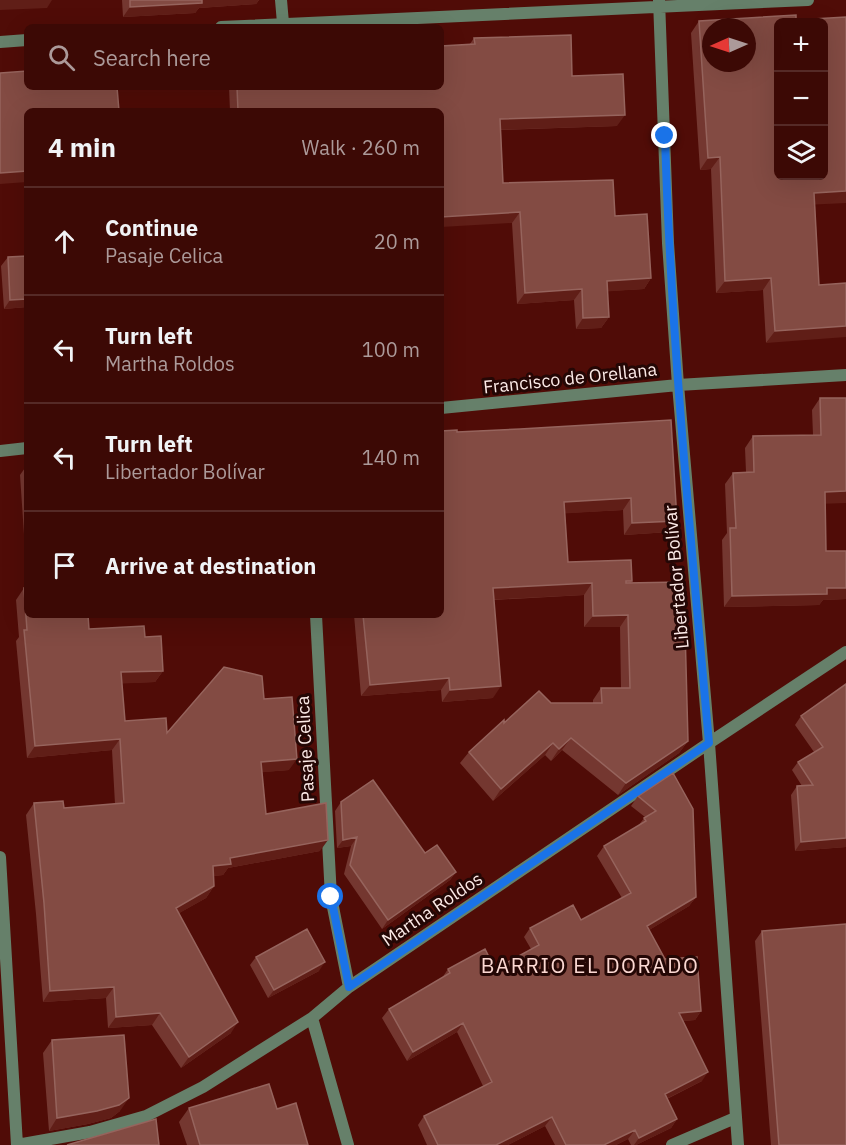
<!DOCTYPE html>
<html lang="en">
<head>
<meta charset="utf-8">
<style>
  :root { --surface:#3c0905; --page:#43120f; --text:#f1f3f6; --muted:#ac9a9a; --line:#552a27 }
  body { margin:0; font-family:"IBM Plex Sans",sans-serif; background:var(--page); color:var(--text) }
  .controls { position:absolute; right:18px; top:18px; display:grid; overflow:hidden; border-radius:9px; box-shadow:0 6px 24px #0002 }
  .controls button { width:54px; height:54px; display:grid; place-items:center; padding:0; border:0; border-bottom:2px solid var(--line); background:var(--surface); color:var(--text); font:30px sans-serif }
  .compass { position:absolute; left:702px; top:18px; width:54px; height:54px; border-radius:50%; background:var(--surface); box-shadow:0 6px 24px #0002; rotate:267deg }
  .stop { position:absolute; width:18px; height:18px; margin:-14px; border:4px solid #1a73e8; border-radius:50%; background:#fff }
  .stop.end { background:#1a73e8; border-color:#fff; box-shadow:0 2px 6px #0008 }
  .list { margin:0; padding:0; list-style:none }
  h2 { display:flex; justify-content:space-between; align-items:center; height:78px; margin:0; padding:0 24px; font-size:26px }
  h2 small { font-size:20px; font-weight:400; color:var(--muted) }
  .list li { display:grid; grid-template-columns:39px 1fr auto; gap:18px; align-items:center; box-sizing:border-box; height:108px; padding:0 24px; border-top:2px solid var(--line) }
  .list b { display:block; font-size:22px; white-space:nowrap }
  .list p { margin:0; font-size:20px; white-space:nowrap; color:var(--muted) }
  .list em { font-size:20px; font-style:normal; color:var(--muted) }
  .icon { flex:none; width:33px; height:33px; fill:none; stroke:currentColor; stroke-width:2; stroke-linecap:round; stroke-linejoin:round }
  .map { position:relative; flex:none; width:846px; height:1145px; overflow:hidden }
  .search { position:absolute; background:var(--surface); box-shadow:0 6px 24px #0002; left:24px; top:24px; width:420px; height:66px; display:flex; align-items:center; gap:15px; box-sizing:border-box; padding:0 21px; border-radius:9px; color:var(--muted); font-size:22px }
  .panel { position:absolute; background:var(--surface); box-shadow:0 6px 24px #0002; left:24px; top:108px; width:420px; height:510px; border-radius:9px }
  .map>svg:first-child { display:block }
</style>
</head>
<body>
<div class="map">
<svg width="846" height="1145" viewBox="0 0 846 1145">
  <rect width="100%" height="100%" fill="#500c07"/>
  <g fill="none" stroke-linecap="round" stroke-linejoin="round">
    <path stroke="#66806a" stroke-width="12" d="M281 0 283 23
      M659 0 668 243 678 385 709 743 738 1145
      M221 27 808 0
      M0 42 27 40
      M441 408 678 385 846 375
      M0 451 27 448
      M316 615 331 897 349 987
      M0 857 17 1145
      M312 1018 348 1145
      M17 1145 90 1132 146 1116 203 1087 312 1018 349 987 709 743 846 652
      M672 1145 735 1118"/>
  </g>
  <path fill="#743730" d="M122 0H259L256 4 199 8 195 13 123 17Z
    M796 20 815 205 819 285 766 343 763 290 716 293 711 169 700 170 691 33 699 21Z
    M474 38 572 76 617 126 501 130 503 183 615 216 651 278 644 289 607 291 609 317 601 328 576 329 574 300 517 304 512 223 441 111H230L229 87H441Z
    M8 257 27 307 4 309 1 266Z
    M820 398H846V503H825L826 551H846V599L823 600 819 605 724 607 722 540 727 533 725 484 733 473 746 472 745 448 753 436 813 435 812 410Z
    M520 429 677 521 669 532 624 535 623 510 565 513 568 562 632 581 631 583 681 628 688 741 679 753 618 795 562 750 551 761 545 755 493 801 460 763 469 752 504 723 551 703H593V700L601 688H621L620 627H584V595L494 600 493 698 442 702 441 690 361 696 354 615H441L457 432Z
    M27 465V548L25 549 20 475Z
    M24 588 89 629 145 637 163 671 155 682 122 683 125 721 167 733 264 699 289 770 262 772 266 814 320 851 228 868 223 875 213 876 214 886 206 898 179 913 231 1033 181 1068 152 1025 108 1028 106 998 43 1002 36 914 26 815 34 803 64 808 115 804 112 750 27 758 16 641 19 637 16 600Z
    M846 684V847L795 851 791 795 797 786H802L792 770 798 762 814 752 795 725 801 716Z
    M673 773 696 897 689 906 649 930 665 959 701 1011 695 1020 683 1021 702 1081 667 1099 677 1119 671 1128 636 1145H631L628 1139 616 1145H555L545 1126 508 1145H427L418 1125 424 1116 483 1086 457 1032 407 1061 382 1018 389 1009 442 978 448 969H495L531 949 524 937 530 928 581 920 622 898 597 856 604 846 638 826 645 817 631 806 638 796Z
    M341 802 425 853 456 872 450 880 382 929 344 874 351 846 337 848 335 811Z
    M762 931 846 1145H771L755 941Z
    M256 957 319 971 268 998 250 965Z
    M52 1040 120 1111 111 1118 88 1124 49 1131 43 1053Z
    M189 1108 277 1109 308 1145H187L179 1122Z"/>
  <path fill="#601e17" d="M0 0H52L47 8 0 10Z
    M200 0H259L256 4 199 8 195 13 123 17 130 7Z
    M625 115 617 126 492 130 500 119Z
    M720 157 711 169 700 170 708 158Z
    M27 171V182L0 184V173Z
    M846 191V203L805 205 814 193Z
    M520 212 512 223 441 227V217Z
    M651 278 644 289 599 292 607 281Z
    M771 278 763 290 716 293 725 281Z
    M582 289 574 300 517 304 525 293Z
    M27 299V307L4 309 10 300Z
    M609 317 601 328 576 329 583 318Z
    M846 326V337L766 343 775 331Z
    M846 491V503L817 504 825 492Z
    M631 498 623 510 556 514 564 502Z
    M677 521 669 532 624 535 632 523Z
    M592 583 584 595 485 600 493 588Z
    M827 588H846V599L823 600 819 605 724 607 732 596Z
    M628 615 620 627H584L593 616Z
    M163 671 155 682 113 684 121 672Z
    M449 678 441 690 361 696 370 685Z
    M501 686 493 698 442 702 450 690Z
    M571 738 562 750 551 761 559 749Z
    M120 739 112 750 27 758 35 746Z
    M688 741 679 753 618 795 626 783Z
    M553 743 545 755 493 801 501 789Z
    M297 759 289 770 253 773 261 762Z
    M357 837 351 846 337 848 343 840Z
    M846 838V847L795 851 801 842Z
    M328 840 320 851 228 868 223 875 205 877 213 866 230 858Z
    M456 872 450 880 382 929 388 920Z
    M214 886 206 898 169 919 176 908Z
    M696 897 689 906 641 935 647 926Z
    M325 962 319 971 268 998 274 990Z
    M114 987 106 998 43 1002 50 991Z
    M701 1011 695 1020 673 1022 679 1013Z
    M160 1013 152 1025 108 1028 116 1017Z
    M238 1022 231 1033 181 1068 189 1057Z
    M463 1023 457 1032 407 1061 413 1052Z
    M708 1072 702 1081 658 1103 665 1094Z
    M129 1098 120 1111 111 1118 88 1124 49 1131 57 1118Z
    M552 1117 545 1126 508 1145H496Z
    M677 1119 671 1128 636 1145H634L639 1138Z
    M635 1130 628 1139 616 1145H604Z"/>
  <path fill="#834b43" stroke="#96645d" stroke-width="1.5" fill-rule="evenodd" d="M130 0H202V3L130 7Z
    M796 15V20L846 17V191L814 193 819 285 846 283V326L775 331 771 278 725 281 720 157 708 158 699 21ZM778 22H824V176H778ZM711 27H747V63H711Z
    M571 35 572 76 623 74 625 115 500 119 503 183 613 180 615 216 647 214 651 278 607 281 609 317 583 318 582 289 525 293 520 212 441 217V111H238L237 87H441V46L475 44 474 38Z
    M27 71V87H117L119 111H27V171L0 173V73Z
    M27 256V299L10 300 8 257Z
    M820 398H846V491L825 492 826 551H846V588H827V594L732 596 730 528H736L733 473 754 472 753 436 821 435Z
    M671 420 677 521 632 523 631 498 564 502 568 562 631 560 632 581H626V583L681 582V628H685L688 741 626 783 571 738 559 749 553 743 501 789 469 752 504 720V723L539 691 551 703H602L601 688H630L628 615 593 616 592 583 493 588 501 686 450 690 449 678 370 685 363 615H441V431L457 430V432L520 429Z
    M24 588H27V615H88L89 629 144 626 145 637 161 636 163 671 121 672 125 721 166 718 167 733 224 667 262 676 264 699 292 697 297 759 261 762 266 814 326 803 328 840 230 858 231 864 213 866 214 886 176 908 238 1022 189 1057 160 1013 116 1017 114 987 50 991 44 903 34 803 63 801 64 808 124 803 120 739 35 746 24 630H27Z
    M846 684V838L801 842 797 786 813 785 798 762 823 747 801 716Z
    M673 773 693 809 696 897 647 926 665 959 697 957 701 1011 679 1013 708 1072 665 1094 677 1119 639 1138 635 1130 604 1145H566L552 1117 496 1145H438L424 1116 492 1082 463 1023 413 1052 389 1009 450 973 448 969 485 949 495 969 539 945 530 928 573 905 581 920 631 893 604 846 646 821 644 818 656 811 638 796Z
    M373 780 425 853 437 845 456 872 388 920 350 865 357 837 343 840 341 802Z
    M846 924V1145H779L762 931Z
    M307 929 325 962 274 990 256 957Z
    M124 1035 129 1098 119 1105 97 1111 57 1118 52 1040Z
    M269 1084 277 1109 296 1103 308 1145H200L189 1108Z
    M156 1119 159 1145H67Z"/>
  <g fill="none" stroke-linecap="round" stroke-linejoin="round">
    <path stroke="#1a73e8" stroke-width="8" d="M331 897 349 987 709 743C691 541 671 339 665 136"/>
  </g>
  <g text-anchor="middle" dominant-baseline="central" stroke-width="6" stroke-linejoin="round" paint-order="stroke">
    <g font-size="18" fill="#fceae7" stroke="#240705">
      <text transform="translate(570 378) rotate(-6)">Francisco de Orellana</text>
      <text transform="translate(676 577) rotate(-95)">Libertador Bolívar</text>
      <text transform="translate(305 749) rotate(-93)">Pasaje Celica</text>
      <text transform="translate(432 909) rotate(-34)">Martha Roldos</text>
    </g>
    <g font-size="21" letter-spacing="1.5" fill="#fbd8d2" stroke="#240705">
      <text x="590" y="965">BARRIO EL DORADO</text>
    </g>
  </g>
</svg>
<div class="controls">
<button>+</button>
<button>−</button>
<button><svg class="icon" aria-label="layers" viewBox="0 0 24 24"><path d="M12 4l9 5-9 5-9-5zM3 14l9 5 9-5"/></svg></button>
</div>
<svg class="compass" viewBox="-18 -18 36 36"><path d="M0-13l5 13h-10z" fill="#e53935"/><path d="M0 13l5-13h-10z" fill="#ac9a9a"/></svg>
<div class="stop" style="left:331px;top:897px"></div>
<div class="stop end" style="left:665px;top:136px"></div>
<div class="search"><svg class="icon" aria-label="search" viewBox="0 0 24 24"><circle cx="10" cy="10" r="6"/><path d="M15 15l6 6"/></svg>Search here</div>
<section class="panel">
<h2>4 min<small>Walk · 260 m</small></h2>
<ul class="list">
<li><svg class="icon" aria-label="ahead" viewBox="0 0 24 24"><path d="M12 20V5M6 11l6-6 6 6"/></svg><div><b>Continue</b><p>Pasaje Celica</p></div><em>20 m</em></li>
<li><svg class="icon" aria-label="left" viewBox="0 0 24 24"><path d="M17 20v-9H6M10 6l-5 5 5 5"/></svg><div><b>Turn left</b><p>Martha Roldos</p></div><em>100 m</em></li>
<li><svg class="icon" aria-label="left" viewBox="0 0 24 24"><path d="M17 20v-9H6M10 6l-5 5 5 5"/></svg><div><b>Turn left</b><p>Libertador Bolívar</p></div><em>140 m</em></li>
<li><svg class="icon" aria-label="arrive" viewBox="0 0 24 24"><path d="M6 21V4h12l-3 4 3 4H6"/></svg><div><b>Arrive at destination</b></div></li>
</ul>
</section>
</div>
</body>
</html>
